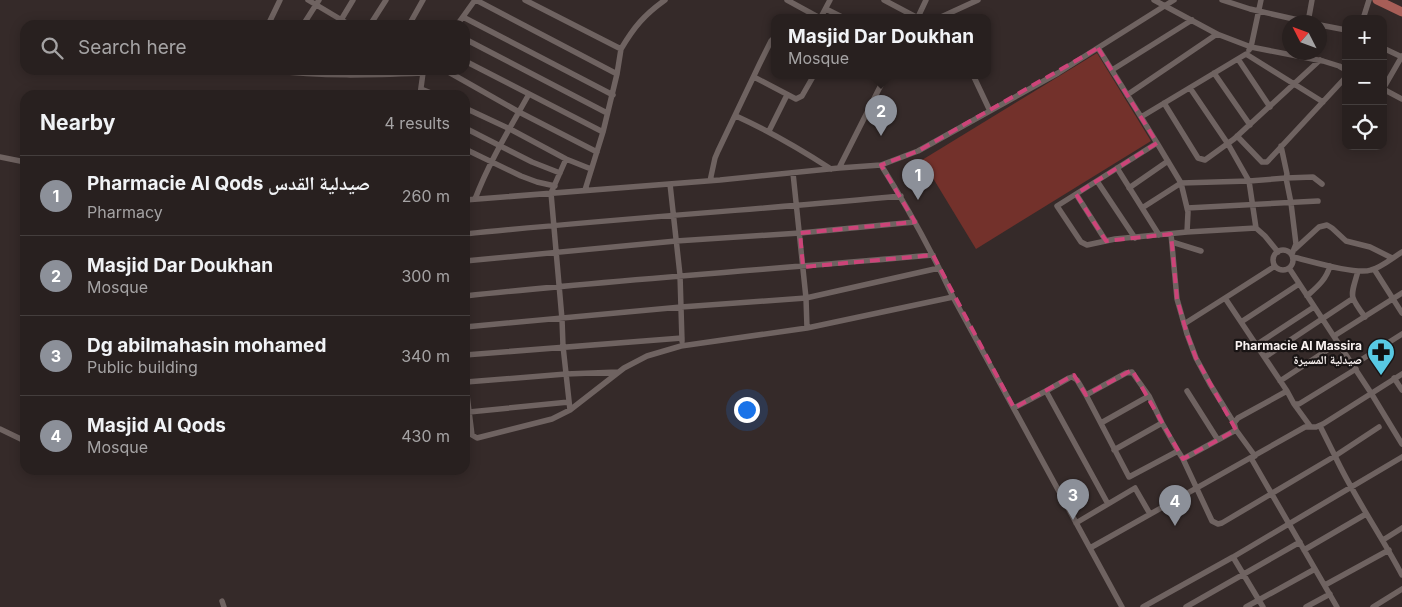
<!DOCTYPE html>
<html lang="en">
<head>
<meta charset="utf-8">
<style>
  :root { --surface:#28201f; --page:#342d2c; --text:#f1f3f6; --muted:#a5a3a4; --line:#443e3d; --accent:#8c9099 }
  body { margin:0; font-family:Inter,"Noto Naskh Arabic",sans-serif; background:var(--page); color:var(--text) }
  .controls { position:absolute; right:15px; top:15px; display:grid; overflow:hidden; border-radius:10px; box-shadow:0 2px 12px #0003 }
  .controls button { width:45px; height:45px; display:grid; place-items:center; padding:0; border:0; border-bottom:1px solid var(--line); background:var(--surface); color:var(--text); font:25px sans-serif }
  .compass { position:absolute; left:1282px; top:15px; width:45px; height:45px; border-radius:50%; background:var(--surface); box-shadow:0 2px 12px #0003; rotate:312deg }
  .you { position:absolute; left:746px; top:409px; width:18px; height:18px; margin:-12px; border:4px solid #fff; border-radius:50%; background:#1a73e8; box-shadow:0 0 0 8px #1a73e833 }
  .badge { display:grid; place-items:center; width:32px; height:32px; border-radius:50%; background:var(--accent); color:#fff; font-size:16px; font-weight:700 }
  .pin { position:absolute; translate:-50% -41px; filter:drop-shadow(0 1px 2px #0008) }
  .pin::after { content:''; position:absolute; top:26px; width:18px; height:15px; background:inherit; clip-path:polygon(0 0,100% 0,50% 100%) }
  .popup { position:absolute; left:771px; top:14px; width:220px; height:65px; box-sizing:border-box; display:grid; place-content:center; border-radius:10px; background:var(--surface); filter:drop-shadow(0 1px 4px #0005); font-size:16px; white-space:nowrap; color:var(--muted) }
  .popup b { font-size:19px; color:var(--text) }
  .popup::after { content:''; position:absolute; left:50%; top:100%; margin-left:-10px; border:10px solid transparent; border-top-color:var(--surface) }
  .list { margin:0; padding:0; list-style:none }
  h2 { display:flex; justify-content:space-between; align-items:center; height:65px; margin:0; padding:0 20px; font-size:21px }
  h2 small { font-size:16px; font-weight:400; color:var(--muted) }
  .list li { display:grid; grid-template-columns:32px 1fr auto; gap:15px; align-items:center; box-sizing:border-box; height:80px; padding:0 20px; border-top:1px solid var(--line) }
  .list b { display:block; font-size:19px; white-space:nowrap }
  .list p { margin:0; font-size:16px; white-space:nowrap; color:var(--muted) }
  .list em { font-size:16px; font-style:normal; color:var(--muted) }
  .icon { flex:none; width:28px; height:28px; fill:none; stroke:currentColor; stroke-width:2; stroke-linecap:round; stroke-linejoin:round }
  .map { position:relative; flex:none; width:1402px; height:607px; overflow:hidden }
  .search { position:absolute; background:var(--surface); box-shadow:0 2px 12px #0003; left:20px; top:20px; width:450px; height:55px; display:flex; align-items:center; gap:12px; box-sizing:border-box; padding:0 18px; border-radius:15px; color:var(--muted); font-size:19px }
  .panel { position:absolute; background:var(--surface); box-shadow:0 2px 12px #0003; left:20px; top:90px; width:450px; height:385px; border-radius:15px }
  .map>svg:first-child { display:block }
</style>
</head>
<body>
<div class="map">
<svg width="1402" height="607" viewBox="0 0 1402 607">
  <rect width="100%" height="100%" fill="#352a29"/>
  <path fill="#73312b" d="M1097 53 1151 141 976 249 922 160Z"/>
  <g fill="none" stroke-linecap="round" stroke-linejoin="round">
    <path stroke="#6f6361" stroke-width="5.5" d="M308 0 350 25
      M476 0 617 74
      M525 0 621 49C634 27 644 15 665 0
      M787 0 818 17
      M884 0 916 17
      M1154 0 1217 34 1251 47 1249 50
      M1222 0 1250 9 1307 22
      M1261 0 1251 47 1323 61 1339 66 1346 70
      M826 9 842 17
      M463 17 613 95
      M821 17 830 0
      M918 17 926 0
      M941 17 978 0
      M1363 19 1369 0
      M1308 22 1312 0
      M268 25 280 0
      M303 25 319 0
      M338 25 353 0
      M370 25 386 0
      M409 25 423 0
      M457 25 475 0
      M1320 25 1346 30
      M465 39 607 113
      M1098 48 1141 117
      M1383 48 1402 57
      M1402 56 1383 89 1402 99
      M1238 59 1270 107
      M465 61 603 132
      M271 70C321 77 373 75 423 73L426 70
      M445 70 519 112 597 152
      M1112 70 1192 20
      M1214 73 1250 125
      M886 75 839 168 881 165 918 151 1058 73 1174 0
      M973 75 990 111
      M754 77 796 99 802 96 814 75
      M421 89 436 95
      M420 95 423 73
      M1127 95 1217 34
      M1164 103 1198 158 1205 160 1234 139 1320 60
      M465 108 510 129 566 159 591 169
      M736 116C769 131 800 149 831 169
      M465 128 532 162 560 173
      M769 131 787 95
      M1237 136 1262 162H1267L1346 77
      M1157 143 1181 183 1188 212 1187 232 1115 239 1087 245 1081 242 1057 206 1157 143 1141 117 1246 54 1323 102
      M465 149 521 176 537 182 555 186
      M0 157 25 162
      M566 159 551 193 562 319 563 346 570 410
      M881 165C908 208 932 252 953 297L1122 607
      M1117 168 1159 235
      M793 173 806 298 807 328
      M710 181 715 158 718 151 760 63 771 41 775 37
      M1097 181 1135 238
      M670 184 680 275 682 341
      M1129 188 1168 161
      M585 190 603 132 617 74 621 49
      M1076 194 1106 241
      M475 199C489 162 510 128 529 94
      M465 200 720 180 839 168
      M1142 208 1181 183 1249 181 1228 144 1190 88
      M1187 208 1318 201
      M1187 232 1256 228
      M465 234C610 219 755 210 901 196
      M1171 234 1177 299 1187 334 1196 358 1210 384 1234 423
      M1172 242 1201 251
      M1295 249 1319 227 1327 225 1332 228 1346 241 1370 247 1392 258
      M1273 260a10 10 0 1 1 20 0a10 10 0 1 1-20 0Z
      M1278 252 1265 236 1256 228 1249 181 1286 178 1287 174 1281 146
      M1292 254 1296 244 1291 203 1286 178 1313 177 1322 184
      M1293 257C1310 261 1356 275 1371 270 1382 267 1392 258 1402 252
      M465 261 676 241 800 233 915 222
      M1289 268 1371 393 1402 444
      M1374 269 1402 313
      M1358 271C1351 297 1348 294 1365 317
      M465 296C621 279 777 269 933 255
      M1307 296C1317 287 1326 280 1330 266
      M1241 322 1299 284
      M1184 324 1225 298
      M465 327 681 307 806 298 939 268
      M1334 336 1402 293
      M1256 345 1314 307
      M465 355 682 338
      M1265 357 1352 299
      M1353 365 1402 334
      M1394 378 1402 390
      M465 379 472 435 477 438 552 419 570 410 624 368 647 356 681 346 807 328 953 297
      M1280 381 1338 343
      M466 382 566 374 618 372
      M1046 391 1069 378 1072 377 1077 380 1086 395
      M1187 391 1218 440
      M1287 391 1294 404H1299L1356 369
      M1149 396 1162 423 1178 451
      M1294 404 1310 426
      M1014 408 1046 391 1108 504
      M469 412 569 402
      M1101 423 1149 396 1132 372 1126 373 1086 395 1129 477 1178 451 1183 459
      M1320 426 1335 456 1379 427
      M0 429 25 441
      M1236 430 1183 459 1212 521 1218 524 1222 523 1335 456C1354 497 1381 535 1402 575
      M1114 450 1162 423
      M1255 456 1236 430 1234 423 1238 418 1287 391 1225 298 1275 266
      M1251 458 1337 607
      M1076 523 1135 488 1150 514
      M1383 540 1402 528
      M1090 548 1305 427H1316L1323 424 1402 374
      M1304 550 1366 514
      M1233 557 1263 607
      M1325 585 1389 550
      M222 601 224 607
      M1143 607 1233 557 1402 457
      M1186 607 1300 542
      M1246 607 1315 569
      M1306 607 1330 594
      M1373 607 1402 589"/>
    <path stroke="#a75e57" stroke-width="9" d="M1377 0 1402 12"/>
  </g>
  <path fill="none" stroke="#cd4479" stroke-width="4" stroke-dasharray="10 6" stroke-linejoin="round" d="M1098 48 1157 143 1076 194 1106 241 1171 234 1177 299 1187 334 1196 358 1236 430 1183 459 1132 370 1086 395 1074 375 1014 408 933 255 803 267 800 233 915 222 881 165 918 151Z"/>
  <defs>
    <g id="pharmacy-pin" transform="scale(1.4375)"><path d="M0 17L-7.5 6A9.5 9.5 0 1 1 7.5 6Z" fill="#58c9e3" stroke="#191414"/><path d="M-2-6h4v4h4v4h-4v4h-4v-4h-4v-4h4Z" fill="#111"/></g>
  </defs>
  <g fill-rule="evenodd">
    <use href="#pharmacy-pin" x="1381" y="352"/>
  </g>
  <g text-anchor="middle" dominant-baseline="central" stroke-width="4.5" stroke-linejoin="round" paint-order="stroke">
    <g font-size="12" font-weight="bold" fill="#f9f2f1" stroke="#191414" text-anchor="end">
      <text x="1362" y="345">Pharmacie Al Massira<tspan x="1362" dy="14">صيدلية المسيرة</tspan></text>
    </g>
  </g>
</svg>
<div class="controls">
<button>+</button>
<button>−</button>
<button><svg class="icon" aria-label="locate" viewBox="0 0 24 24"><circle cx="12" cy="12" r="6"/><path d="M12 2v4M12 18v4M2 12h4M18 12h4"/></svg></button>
</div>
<svg class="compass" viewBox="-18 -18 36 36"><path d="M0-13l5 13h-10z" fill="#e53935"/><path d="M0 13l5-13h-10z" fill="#a5a3a4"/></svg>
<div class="you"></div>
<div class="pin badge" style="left:918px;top:200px">1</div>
<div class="pin badge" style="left:881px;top:136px">2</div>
<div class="popup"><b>Masjid Dar Doukhan</b>Mosque</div>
<div class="pin badge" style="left:1073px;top:520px">3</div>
<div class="pin badge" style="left:1175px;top:526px">4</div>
<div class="search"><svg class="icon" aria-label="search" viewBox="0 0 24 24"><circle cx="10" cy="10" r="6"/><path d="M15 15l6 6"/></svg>Search here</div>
<section class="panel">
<h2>Nearby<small>4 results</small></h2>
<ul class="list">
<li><span class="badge">1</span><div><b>Pharmacie Al Qods صيدلية القدس</b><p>Pharmacy</p></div><em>260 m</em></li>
<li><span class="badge">2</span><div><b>Masjid Dar Doukhan</b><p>Mosque</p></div><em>300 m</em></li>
<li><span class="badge">3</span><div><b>Dg abilmahasin mohamed</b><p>Public building</p></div><em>340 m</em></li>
<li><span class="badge">4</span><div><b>Masjid Al Qods</b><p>Mosque</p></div><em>430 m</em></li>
</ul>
</section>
</div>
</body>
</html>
